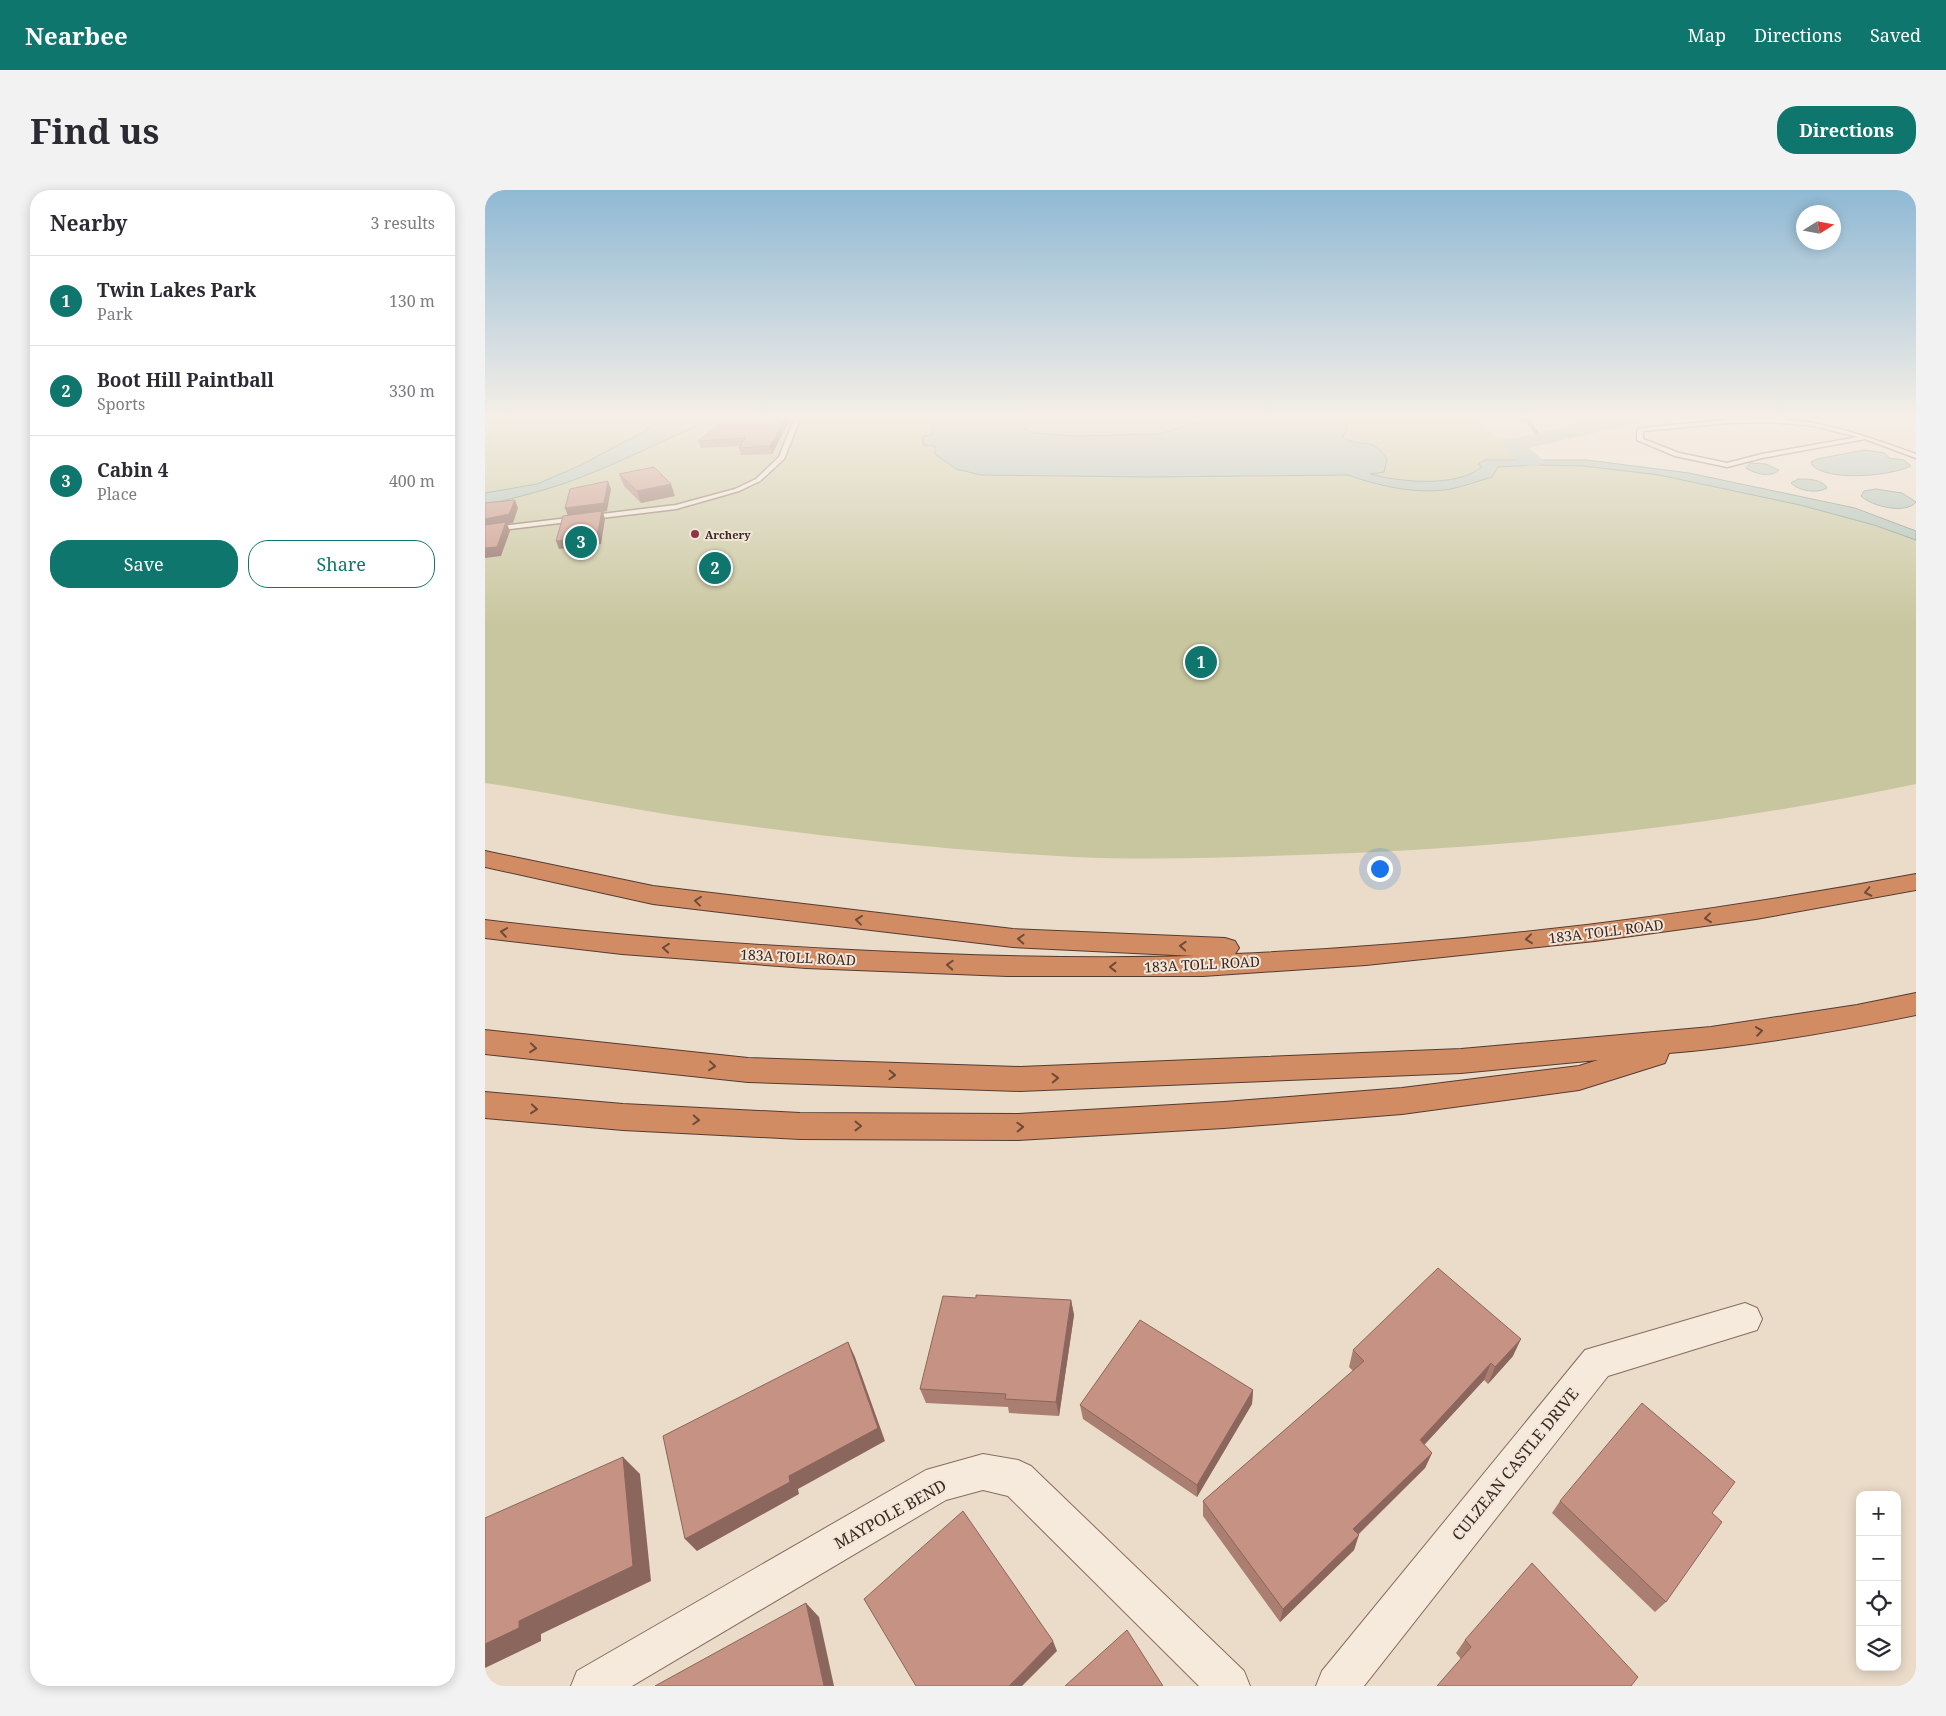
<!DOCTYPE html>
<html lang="en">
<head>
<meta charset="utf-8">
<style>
  :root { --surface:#fff; --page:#f2f2f3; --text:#2b2b33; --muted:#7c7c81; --line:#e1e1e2; --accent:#0f766e }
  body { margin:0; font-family:"Noto Serif",serif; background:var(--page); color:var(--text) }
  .controls { position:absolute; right:15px; bottom:15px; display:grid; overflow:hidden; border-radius:10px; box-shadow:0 2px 12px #0003 }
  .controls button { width:45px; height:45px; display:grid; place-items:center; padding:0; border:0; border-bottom:1px solid var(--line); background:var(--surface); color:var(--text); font:25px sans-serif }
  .compass { position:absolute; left:1311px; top:15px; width:45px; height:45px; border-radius:50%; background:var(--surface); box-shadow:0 2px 12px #0003; rotate:79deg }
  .you { position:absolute; left:894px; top:678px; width:18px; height:18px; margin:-12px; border:4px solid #fff; border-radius:50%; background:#1a73e8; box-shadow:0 0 0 8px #1a73e833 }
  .badge { display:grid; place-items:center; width:32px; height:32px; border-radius:50%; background:var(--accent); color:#fff; font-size:16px; font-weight:700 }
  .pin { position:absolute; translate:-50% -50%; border:2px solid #fff; box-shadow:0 1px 5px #0006 }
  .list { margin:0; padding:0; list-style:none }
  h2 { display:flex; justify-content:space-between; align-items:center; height:65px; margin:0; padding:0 20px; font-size:21px }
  h2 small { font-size:16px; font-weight:400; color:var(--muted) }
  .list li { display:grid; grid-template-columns:32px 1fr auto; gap:15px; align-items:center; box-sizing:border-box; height:90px; padding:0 20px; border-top:1px solid var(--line) }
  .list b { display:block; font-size:19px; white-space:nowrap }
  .list p { margin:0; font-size:16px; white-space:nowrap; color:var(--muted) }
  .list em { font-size:16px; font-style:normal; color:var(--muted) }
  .actions { display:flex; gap:10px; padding:15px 20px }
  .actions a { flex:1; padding:11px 0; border:1px solid var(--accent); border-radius:20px; text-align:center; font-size:18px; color:var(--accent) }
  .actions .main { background:var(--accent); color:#fff }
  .icon { flex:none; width:28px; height:28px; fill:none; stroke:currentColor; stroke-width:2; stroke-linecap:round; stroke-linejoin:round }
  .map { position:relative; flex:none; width:1431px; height:1496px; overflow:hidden; border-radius:20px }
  header { display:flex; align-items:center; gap:30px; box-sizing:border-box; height:70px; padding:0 25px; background:var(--accent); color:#fff }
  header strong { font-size:24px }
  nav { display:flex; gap:28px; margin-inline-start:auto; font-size:18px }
  .intro { display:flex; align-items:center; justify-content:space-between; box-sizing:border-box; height:120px; padding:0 30px }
  h1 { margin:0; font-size:35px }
  .button { padding:12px 22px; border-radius:20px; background:var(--accent); color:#fff; font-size:18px; font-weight:700 }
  main { display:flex; gap:30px; padding:0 30px }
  aside { flex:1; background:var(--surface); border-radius:20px; box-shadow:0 2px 12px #0003 }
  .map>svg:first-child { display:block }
</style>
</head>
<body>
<header>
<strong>Nearbee</strong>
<nav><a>Map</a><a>Directions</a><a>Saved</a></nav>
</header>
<div class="intro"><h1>Find us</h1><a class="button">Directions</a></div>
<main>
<aside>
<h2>Nearby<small>3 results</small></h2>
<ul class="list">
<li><span class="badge">1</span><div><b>Twin Lakes Park</b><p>Park</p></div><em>130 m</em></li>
<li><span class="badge">2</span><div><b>Boot Hill Paintball</b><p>Sports</p></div><em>330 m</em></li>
<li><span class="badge">3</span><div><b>Cabin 4</b><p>Place</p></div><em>400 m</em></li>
</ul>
<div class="actions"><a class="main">Save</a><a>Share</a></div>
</aside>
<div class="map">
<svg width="1431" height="1496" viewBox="0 0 1431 1496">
  <rect width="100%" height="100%" fill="#ebdbc9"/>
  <path fill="#c8c69e" d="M0 227H986L1014 248H1029L1053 270 1069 275 1099 276 1174 285 1315 315 1389 335 1431 350V594C1227 637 1021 659 813 665 739 668 663 670 589 667 454 660 319 645 186 625 123 615 62 602 0 593Z"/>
  <path fill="#aac0b5" stroke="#718e81" d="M186 227H226L224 231C182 248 141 270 99 286 67 299 33 307 0 315V303L52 294 96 275Z
    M446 227H526L527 230 547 243 592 246 673 244 733 227H844L863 238 858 247C876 259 886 245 902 269L899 282 885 284C916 292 970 298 997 277L993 274 1000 270H1102L1204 283 1370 318 1431 341V350L1389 335 1315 315 1174 285 1099 276 1054 275 1013 277 1007 287C993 291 980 296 966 299 933 305 894 296 863 285L663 287 496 285 471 279 450 264V256L438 255 437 247 448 244Z
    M1379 260 1400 263 1404 268 1419 270 1426 276C1406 286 1343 292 1327 275L1326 272 1332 269Z
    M1265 273 1281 274 1294 280C1286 288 1270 284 1261 278Z
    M1313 289C1323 289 1337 289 1342 298 1332 304 1314 301 1306 293Z
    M1391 299 1417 303 1431 312C1421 325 1386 316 1376 306L1379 301Z"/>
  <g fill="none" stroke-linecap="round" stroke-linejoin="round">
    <path stroke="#718e81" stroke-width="4" d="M1028 227 1043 231 1055 248"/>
    <path fill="#aac0b5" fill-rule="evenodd" d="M1124 227H1164L1161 231 1044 258 1058 270 1055 275C1038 279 1027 268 1018 255L1021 250Z"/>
    <g stroke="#866d5f" stroke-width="3">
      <path id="service" d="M310 227H316L299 269 275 291 254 301 191 319 0 342V338L191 315 250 299 271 289 294 267Z
        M1286 229C1343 231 1378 246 1431 264V268L1380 249 1277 268 1242 277 1190 266 1152 250V240L1155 238 1242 230ZM1286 232 1329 236 1373 247 1277 264 1242 273 1194 263 1158 249V241L1242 233Z"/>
    </g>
    <g stroke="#866d5f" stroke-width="2">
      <path id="minor" d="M1260 1113 1272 1118 1277 1129 1272 1140 1123 1186 879 1496H831L837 1481 1100 1160Z
        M498 1264 533 1270 546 1276 759 1481 765 1496H714L523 1306 498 1300 461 1310 147 1496H86L92 1481 441 1280Z"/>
    </g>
    <g stroke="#543c33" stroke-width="2">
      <path id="motorway" d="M0 661 168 696 528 739 740 748 750 751 754 758 750 764C978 754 1207 726 1431 684V700L1271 729 1110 751 881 775 718 786H522L321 778 137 764 0 748V730C122 745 243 754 366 760 481 766 595 769 710 766L528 757 168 714 0 677Z
        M1431 803V825C1349 842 1267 856 1184 863L1180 873 1094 900 917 924 739 938 533 950 315 949 138 940 0 928V902L138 914 315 923 533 924 739 912 917 898 1094 876 1113 870 976 883 535 901 263 892 0 864V840L263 868 535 877 976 859 1226 837 1372 815Z"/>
    </g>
    <use href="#service" fill="#f6eadc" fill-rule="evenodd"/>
    <use href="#minor" fill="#f6eadc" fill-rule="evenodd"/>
    <use href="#motorway" fill="#d28c63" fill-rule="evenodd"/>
  </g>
  <path fill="#aa7e71" d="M306 228 287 264 256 265 254 258 255 256 216 258 213 251Z
    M134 284 190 306 156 313 139 296Z
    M491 1108 586 1110 589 1125 574 1226 524 1223 523 1217 441 1213 435 1199Z
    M868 1160 1028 1166 1003 1194 999 1190 939 1255 947 1263 940 1278 873 1345 869 1360 795 1432 718 1326V1311L868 1181 864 1177Z
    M768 1200 767 1214 712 1307 598 1229 595 1215Z
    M1075 1311 1227 1323 1181 1412 1170 1422 1067 1323Z
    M980 1450 1146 1496 976 1469 971 1463Z"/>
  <path fill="#8b665c" d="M301 227H305L306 228 287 264 285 256Z
    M123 291 126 299 122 321 118 322 120 329 116 354 74 359 71 351 83 326 80 318Z
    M186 294 190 306 156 313 152 301Z
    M30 310 33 318 28 333 22 334 25 341 16 366 0 368V329Z
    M586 1110 589 1125 574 1226 571 1212Z
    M1036 1149 1028 1166 1003 1194 1010 1177Z
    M363 1152 370 1167 400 1251 313 1299 314 1304 212 1361 200 1349Z
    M1006 1173 999 1190 929 1266 935 1250Z
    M768 1200 767 1214 712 1307V1295Z
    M947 1263 940 1278 864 1353 868 1339Z
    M138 1267 155 1284 166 1391 56 1444V1451L0 1478V1454L34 1431Z
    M874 1345 869 1360 795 1432 798 1419Z
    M321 1413 334 1427 349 1496H339Z
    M568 1451 572 1461 537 1496H524Z"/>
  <path fill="#c69283" stroke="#8b665c" d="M243 227H301L285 256 254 258 260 248 213 251Z
    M169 277 186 294 152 301 134 284Z
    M123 291 119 313 80 318 85 299Z
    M30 310 24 324 0 329V313Z
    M117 321 112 346 71 351 78 326Z
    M21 332 12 357 0 358V335Z
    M953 1078 1036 1149 1010 1177 1006 1173 935 1250 947 1263 868 1339 874 1345 798 1419 718 1311 879 1171 868 1160Z
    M491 1105 586 1110 571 1212 520 1209 521 1204 435 1199 458 1106 491 1108Z
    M655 1130 768 1200 712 1295 595 1215Z
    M363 1152 393 1238 304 1286 305 1292 200 1349 178 1246Z
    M1157 1213 1250 1292 1227 1323 1237 1332 1181 1412 1075 1311Z
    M138 1267 148 1376 34 1431V1438L0 1454V1328Z
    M478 1321 568 1451 524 1496H431L379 1409Z
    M1047 1373 1153 1487 1146 1496H952L986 1457 980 1450Z
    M321 1413 339 1496H170Z
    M642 1440 678 1496H580Z"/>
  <defs><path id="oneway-chevron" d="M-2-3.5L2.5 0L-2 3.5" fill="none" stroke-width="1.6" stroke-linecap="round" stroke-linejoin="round" transform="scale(1.25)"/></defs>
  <g stroke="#6e4b38">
    <use href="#oneway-chevron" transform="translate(1383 702) rotate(168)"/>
    <use href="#oneway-chevron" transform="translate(213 711) rotate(-173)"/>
    <use href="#oneway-chevron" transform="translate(1223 728) rotate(173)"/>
    <use href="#oneway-chevron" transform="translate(374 730) rotate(-173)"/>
    <use href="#oneway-chevron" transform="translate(19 742) rotate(-172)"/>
    <use href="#oneway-chevron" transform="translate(536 749) rotate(-177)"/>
    <use href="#oneway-chevron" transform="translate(1044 749) rotate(174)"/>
    <use href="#oneway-chevron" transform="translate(698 756) rotate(-177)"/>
    <use href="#oneway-chevron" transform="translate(181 758) rotate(-175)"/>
    <use href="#oneway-chevron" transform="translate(465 775) rotate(-177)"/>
    <use href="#oneway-chevron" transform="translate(628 777) rotate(-180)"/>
    <use href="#oneway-chevron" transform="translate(1274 841) rotate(-8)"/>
    <use href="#oneway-chevron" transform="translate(48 858) rotate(6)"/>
    <use href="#oneway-chevron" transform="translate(227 876) rotate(6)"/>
    <use href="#oneway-chevron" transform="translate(407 885) rotate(2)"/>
    <use href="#oneway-chevron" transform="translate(570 888) rotate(-2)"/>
    <use href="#oneway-chevron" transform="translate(49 919) rotate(5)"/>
    <use href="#oneway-chevron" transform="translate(211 930) rotate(3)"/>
    <use href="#oneway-chevron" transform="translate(373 936)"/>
    <use href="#oneway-chevron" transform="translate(535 937) rotate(-2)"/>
  </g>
  <linearGradient id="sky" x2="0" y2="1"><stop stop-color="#8fb9d4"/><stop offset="0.52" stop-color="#f6efe7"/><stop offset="1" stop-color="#f6efe7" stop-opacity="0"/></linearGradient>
  <rect width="1431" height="437" fill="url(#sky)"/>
  <circle fill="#903546" stroke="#f3e6d8" stroke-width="2" cx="210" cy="344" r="5"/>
  <g text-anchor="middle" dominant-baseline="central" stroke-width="4" stroke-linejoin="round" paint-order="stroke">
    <g font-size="11" font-weight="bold" fill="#382821" stroke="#f3e6d8" text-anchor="start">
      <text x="220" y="344">Archery</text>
    </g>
    <g font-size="14" fill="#382821" stroke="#f3e6d8">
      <text transform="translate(1121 741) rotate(-7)">183A TOLL ROAD</text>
      <text transform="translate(313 767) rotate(3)">183A TOLL ROAD</text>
      <text transform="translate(717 774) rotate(-3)">183A TOLL ROAD</text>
    </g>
    <g font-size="16" fill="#382821" stroke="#f3e6d8">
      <text transform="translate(1030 1274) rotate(-51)">CULZEAN CASTLE DRIVE</text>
      <text transform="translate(405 1324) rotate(-29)">MAYPOLE BEND</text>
    </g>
  </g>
</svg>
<div class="controls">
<button>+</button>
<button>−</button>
<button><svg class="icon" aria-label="locate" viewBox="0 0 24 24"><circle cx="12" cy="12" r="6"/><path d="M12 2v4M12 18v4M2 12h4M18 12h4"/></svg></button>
<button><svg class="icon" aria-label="layers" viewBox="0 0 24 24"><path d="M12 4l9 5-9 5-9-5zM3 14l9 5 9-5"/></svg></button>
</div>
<svg class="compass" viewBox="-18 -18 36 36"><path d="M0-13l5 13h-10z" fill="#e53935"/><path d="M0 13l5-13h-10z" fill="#7c7c81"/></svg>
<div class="you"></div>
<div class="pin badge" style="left:716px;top:472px">1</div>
<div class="pin badge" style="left:230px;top:378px">2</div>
<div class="pin badge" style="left:96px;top:352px">3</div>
</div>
</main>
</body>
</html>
